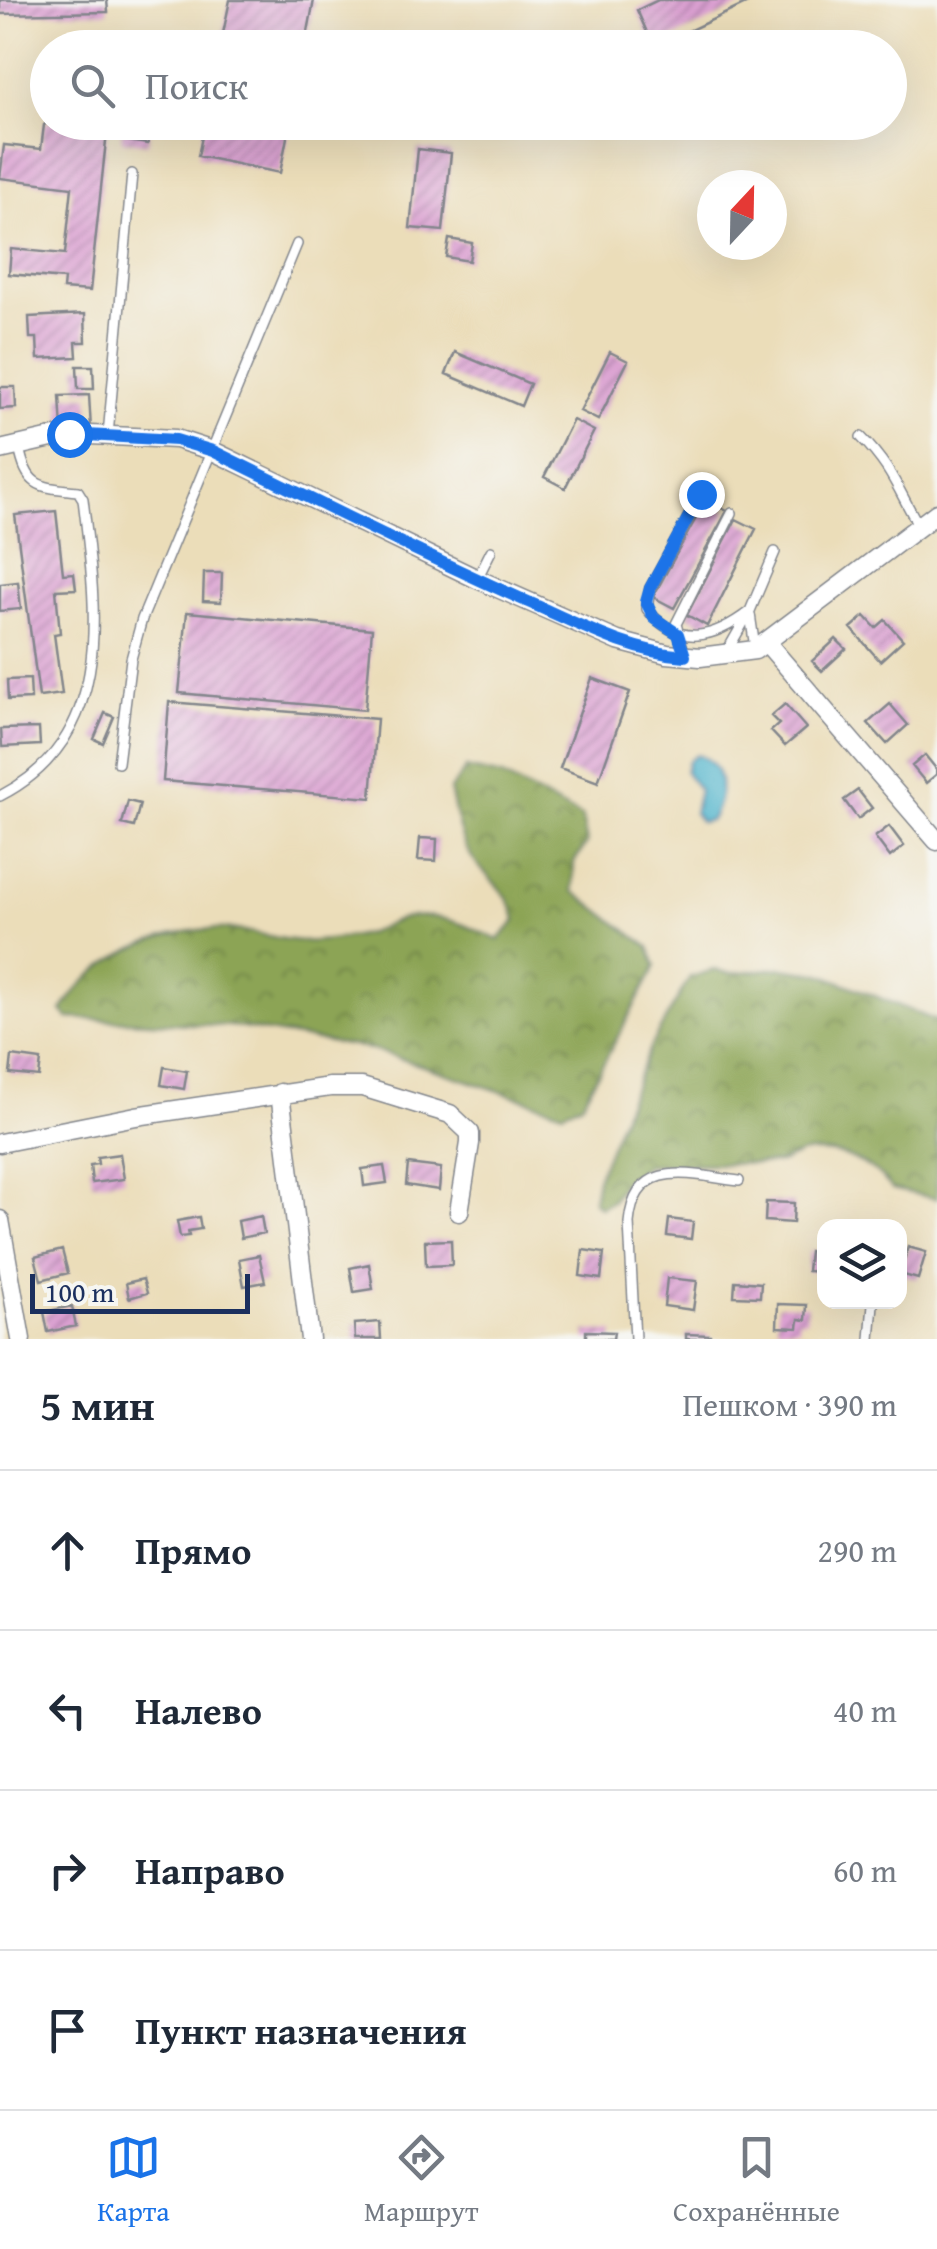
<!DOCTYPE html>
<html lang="ru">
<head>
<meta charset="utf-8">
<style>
  :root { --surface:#fff; --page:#f2f2f3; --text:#1f2937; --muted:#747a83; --line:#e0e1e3; --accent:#1a73e8 }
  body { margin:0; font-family:"Gentium Book Plus",serif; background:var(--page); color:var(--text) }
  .controls { position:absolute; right:30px; bottom:30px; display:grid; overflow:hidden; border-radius:20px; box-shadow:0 10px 40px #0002 }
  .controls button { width:90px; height:90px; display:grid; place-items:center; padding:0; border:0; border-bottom:2px solid var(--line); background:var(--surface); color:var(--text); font:50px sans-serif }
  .compass { position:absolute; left:697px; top:170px; width:90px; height:90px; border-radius:50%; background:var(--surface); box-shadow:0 10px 40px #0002; rotate:22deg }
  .scale { position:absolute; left:30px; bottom:25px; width:220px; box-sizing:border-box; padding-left:10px; border:5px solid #1b2f5e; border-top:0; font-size:28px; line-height:35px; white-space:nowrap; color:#1b2f5e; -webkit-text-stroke:8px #f6f6f2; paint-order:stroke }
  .stop { position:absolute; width:30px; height:30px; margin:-22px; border:8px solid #1a73e8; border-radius:50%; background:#fff }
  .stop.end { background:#1a73e8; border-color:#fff; box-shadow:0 2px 10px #0008 }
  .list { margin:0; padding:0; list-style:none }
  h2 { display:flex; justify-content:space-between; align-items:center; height:130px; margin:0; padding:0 40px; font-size:42px }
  h2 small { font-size:32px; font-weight:400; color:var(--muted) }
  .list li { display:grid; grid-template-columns:65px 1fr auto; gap:30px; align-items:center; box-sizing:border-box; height:160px; padding:0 40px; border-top:2px solid var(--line) }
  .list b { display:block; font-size:38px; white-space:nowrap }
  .list em { font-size:32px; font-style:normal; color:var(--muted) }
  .icon { flex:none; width:55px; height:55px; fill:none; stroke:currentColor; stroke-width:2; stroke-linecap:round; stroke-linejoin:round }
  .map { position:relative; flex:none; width:937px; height:1339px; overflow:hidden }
  .search { position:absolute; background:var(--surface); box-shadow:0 10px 40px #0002; left:30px; right:30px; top:30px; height:110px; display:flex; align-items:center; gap:25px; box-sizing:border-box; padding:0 35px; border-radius:55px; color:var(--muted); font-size:38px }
  .sheet { height:770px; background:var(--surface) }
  nav { display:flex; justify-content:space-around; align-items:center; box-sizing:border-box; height:140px; border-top:2px solid var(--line); background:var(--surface); font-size:28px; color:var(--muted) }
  nav a { display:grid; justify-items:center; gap:5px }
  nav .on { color:var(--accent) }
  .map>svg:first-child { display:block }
</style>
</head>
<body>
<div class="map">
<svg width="937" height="1339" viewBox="0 0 937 1339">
  <defs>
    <pattern id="forest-crowns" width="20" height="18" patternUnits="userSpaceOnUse" patternTransform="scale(2.5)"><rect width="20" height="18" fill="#8ca455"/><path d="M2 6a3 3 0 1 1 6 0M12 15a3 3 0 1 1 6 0" fill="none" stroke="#72864a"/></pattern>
    <pattern id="building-hatch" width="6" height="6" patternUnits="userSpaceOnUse" patternTransform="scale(2.5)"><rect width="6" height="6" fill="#dba0d1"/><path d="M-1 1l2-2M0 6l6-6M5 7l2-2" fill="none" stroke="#b183ad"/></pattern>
  </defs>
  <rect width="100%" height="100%" fill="#f6f6f2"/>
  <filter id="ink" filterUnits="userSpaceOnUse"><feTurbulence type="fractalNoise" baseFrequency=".01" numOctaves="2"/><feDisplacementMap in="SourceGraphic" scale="20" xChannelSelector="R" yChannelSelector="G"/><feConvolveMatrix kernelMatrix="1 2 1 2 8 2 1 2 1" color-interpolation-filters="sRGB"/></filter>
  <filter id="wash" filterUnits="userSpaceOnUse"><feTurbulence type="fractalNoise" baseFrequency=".0048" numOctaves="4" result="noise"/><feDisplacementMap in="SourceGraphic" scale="40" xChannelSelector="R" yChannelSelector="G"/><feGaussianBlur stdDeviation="2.25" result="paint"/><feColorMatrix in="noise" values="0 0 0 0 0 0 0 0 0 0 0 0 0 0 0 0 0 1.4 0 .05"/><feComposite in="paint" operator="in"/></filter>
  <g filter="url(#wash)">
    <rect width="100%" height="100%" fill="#ebddb9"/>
    <path fill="url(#forest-crowns)" stroke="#546a5a" stroke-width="2.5" d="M466 768 502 776 582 817 587 843 574 862 573 891 649 947 656 966 582 1103 563 1112 371 1049 231 1026 68 1018 62 1011C92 958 164 927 224 929 255 930 285 943 315 941 333 940 351 937 368 933 383 929 394 918 411 917 442 913 471 927 498 940L516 921C512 891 482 877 468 851 458 834 455 809 450 790Z
      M782 968 821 974 937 1021V1199L892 1189C869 1157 815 1139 781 1163L646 1165 623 1183 612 1201 600 1207 593 1201 597 1178 651 1045 690 977 714 970 730 973Z"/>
    <path fill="#4cb2cb" stroke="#347094" stroke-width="2.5" d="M697 755C727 763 724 798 711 820L701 822 694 813 699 790 685 772 688 761Z"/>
    <g id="blocks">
      <path fill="url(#building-hatch)" d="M0 0H107L108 12 0 14Z
        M230 0H314L305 48H220Z
        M658 0H754L667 41 671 48H632L650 39 637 10Z
        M48 122H108L90 291 63 289 64 279 9 274 11 249 65 254 72 187 0 178 4 145 41 149 44 125Z
        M123 122 150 126 148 144 121 140Z
        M205 122H290L280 173 198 156Z
        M418 149 451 153 443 231 410 228Z
        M449 239 472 243 469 261 446 257Z
        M85 314 86 342H76L77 357 38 359 37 338H30L29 317Z
        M455 352 530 384 521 406 446 374Z
        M610 352 628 361 598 420 580 411Z
        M77 366H93L94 389H78Z
        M0 387H15L16 408 0 409Z
        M89 395 91 429 62 430 60 396Z
        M573 420 594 431 565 488 544 477Z
        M706 500 727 511 674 608 653 597Z
        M56 511 63 574 74 573 76 589 56 590 60 633 54 634 62 694 39 697 15 515Z
        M736 519 756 529 707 626 687 615Z
        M204 573H222L221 602 203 601Z
        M18 582 21 609 0 611V584Z
        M187 612 372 629 365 710 179 693Z
        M865 616 876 628 885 620 903 640 880 661 851 628Z
        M836 639 846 649 822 671 812 661Z
        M592 678 630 692 598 782 560 768Z
        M30 679 31 699 8 700 7 680Z
        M169 702 377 719 371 798 163 781Z
        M785 704 806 728 785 746 771 731 779 724 771 716Z
        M890 704 908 725 887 744 868 723Z
        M105 713 114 717 103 743 94 739Z
        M39 728 40 745 2 747 1 729Z
        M925 755 937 770V774L926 783 912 766Z
        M858 790 872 808 858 819 844 800Z
        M128 801 140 804 134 827 122 824Z
        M889 826 904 846 890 857 875 837Z
        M420 838 437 839 436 861 418 860Z
        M12 1056 41 1060 39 1077 10 1074Z
        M164 1067 187 1071 184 1089 161 1085Z
        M120 1154 124 1179 92 1183 90 1165 98 1164 97 1157Z
        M408 1164 441 1168 439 1190 406 1185Z
        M384 1166 387 1183 364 1186 362 1169Z
        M766 1202 794 1203 793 1223 765 1221Z
        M261 1216 264 1233 241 1238 238 1221Z
        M199 1217 201 1229 188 1231 189 1236 180 1237 177 1221Z
        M669 1219 693 1222 691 1239 667 1236Z
        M451 1240 452 1265 426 1266 425 1241Z
        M908 1247 926 1252 918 1279 900 1274Z
        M62 1250 68 1273 41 1280 35 1257Z
        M583 1250 604 1253 601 1279 580 1276Z
        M809 1251 824 1253V1272L807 1271Z
        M259 1255 265 1282 244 1286 239 1259Z
        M369 1264 373 1289 354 1292 350 1268Z
        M667 1278 697 1281 693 1310 664 1306Z
        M143 1279 147 1293 129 1298 126 1283Z
        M735 1281 761 1283 760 1297 734 1296Z
        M778 1304 807 1305 806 1320 799 1319 798 1328 777 1327Z
        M72 1306 76 1326 48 1332 44 1312Z
        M380 1322 381 1339H355L354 1324Z
        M586 1331 614 1332 613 1339H586Z
        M686 1334 710 1335V1339H686Z"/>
    </g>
  </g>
  <g filter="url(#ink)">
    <use href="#blocks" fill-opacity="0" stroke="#83868c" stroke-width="2.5"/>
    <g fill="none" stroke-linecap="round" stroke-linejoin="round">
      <g stroke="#83868c" stroke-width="12">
        <path id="lane" d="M108 435 132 174
          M861 437C892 468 898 490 919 526
          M701 494 650 588 647 609C679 649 715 638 750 611
          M477 579 491 551
          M750 614 755 648
          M726 653 750 611 775 552
          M685 656 676 624 732 513
          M118 763 131 659 142 619 297 244
          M0 796C117 736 96 608 83 499L78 491C39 487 27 488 19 447
          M635 1339 629 1223C635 1156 691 1175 739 1181
          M870 1339 873 1304"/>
      </g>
      <g stroke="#83868c" stroke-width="21">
        <path id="street" d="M0 450 69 434 176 439 213 451 477 579 618 641 667 654 700 657 755 650 937 513
          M766 642 937 841
          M280 1093 310 1339
          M0 1143 136 1116 330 1087H362L450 1114 470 1133V1143L459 1212
          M0 1220 21 1339"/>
      </g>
      <use href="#lane" stroke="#fff" stroke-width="9"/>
      <use href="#street" stroke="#fff" stroke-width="18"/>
    </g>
  </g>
  <g fill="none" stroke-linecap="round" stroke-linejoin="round" filter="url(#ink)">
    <path stroke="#1a73e8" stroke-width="12" d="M69 434 176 440 213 451C317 502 420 554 526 601 577 623 628 652 685 656L678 634 654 618 646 602 650 588 701 494"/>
  </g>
</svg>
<div class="controls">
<button><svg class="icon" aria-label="layers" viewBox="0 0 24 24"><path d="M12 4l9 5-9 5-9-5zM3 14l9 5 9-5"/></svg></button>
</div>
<svg class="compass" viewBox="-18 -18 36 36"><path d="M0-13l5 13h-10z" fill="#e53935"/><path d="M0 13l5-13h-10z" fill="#747a83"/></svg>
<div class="scale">100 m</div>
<div class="stop" style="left:69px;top:434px"></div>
<div class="stop end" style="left:701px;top:494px"></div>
<div class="search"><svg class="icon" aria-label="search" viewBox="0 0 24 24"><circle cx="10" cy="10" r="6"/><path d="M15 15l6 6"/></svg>Поиск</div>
</div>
<section class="sheet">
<h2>5 мин<small>Пешком · 390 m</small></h2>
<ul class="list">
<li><svg class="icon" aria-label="ahead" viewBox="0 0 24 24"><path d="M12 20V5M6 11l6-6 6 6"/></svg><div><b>Прямо</b></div><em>290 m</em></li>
<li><svg class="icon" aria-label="left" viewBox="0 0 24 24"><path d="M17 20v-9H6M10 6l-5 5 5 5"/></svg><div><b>Налево</b></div><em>40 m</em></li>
<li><svg class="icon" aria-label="right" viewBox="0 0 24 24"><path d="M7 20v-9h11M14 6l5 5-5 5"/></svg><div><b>Направо</b></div><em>60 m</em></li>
<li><svg class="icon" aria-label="arrive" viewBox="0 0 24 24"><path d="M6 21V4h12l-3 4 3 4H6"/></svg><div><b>Пункт назначения</b></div></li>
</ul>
</section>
<nav>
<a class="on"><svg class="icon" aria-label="map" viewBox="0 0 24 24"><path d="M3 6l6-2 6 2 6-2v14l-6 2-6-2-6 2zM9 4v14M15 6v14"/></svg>Карта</a>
<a><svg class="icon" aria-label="directions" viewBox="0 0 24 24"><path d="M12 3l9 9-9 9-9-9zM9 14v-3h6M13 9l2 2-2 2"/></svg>Маршрут</a>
<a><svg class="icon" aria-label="saved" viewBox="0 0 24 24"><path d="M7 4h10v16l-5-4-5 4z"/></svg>Сохранённые</a>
</nav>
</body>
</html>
